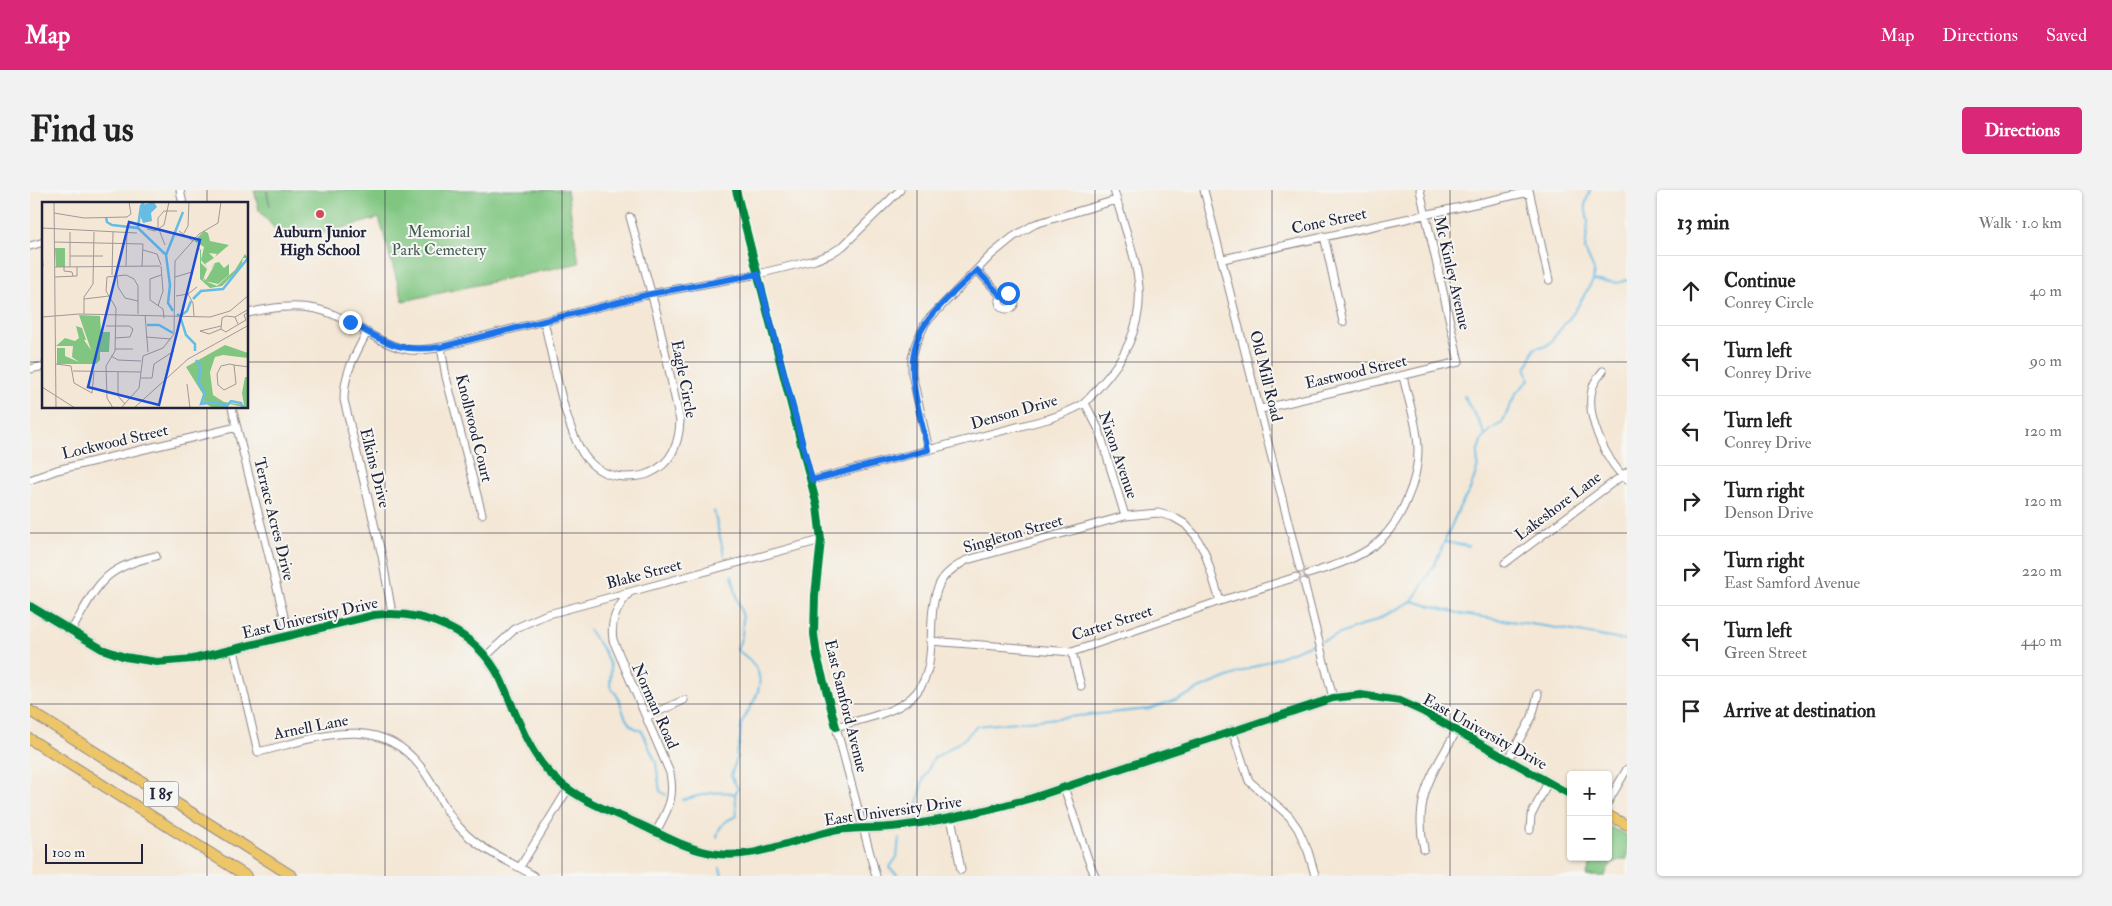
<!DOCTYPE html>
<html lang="en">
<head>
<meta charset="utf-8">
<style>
  :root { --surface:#fff; --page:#f2f2f2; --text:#222; --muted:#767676; --line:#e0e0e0; --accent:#db2777 }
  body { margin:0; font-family:"IM FELL Double Pica",serif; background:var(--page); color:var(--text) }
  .controls { position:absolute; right:15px; bottom:15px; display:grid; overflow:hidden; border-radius:5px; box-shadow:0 1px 4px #0004 }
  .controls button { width:45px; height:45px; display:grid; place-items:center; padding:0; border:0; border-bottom:1px solid var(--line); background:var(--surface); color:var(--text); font:25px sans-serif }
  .scale { position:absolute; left:15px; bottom:12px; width:98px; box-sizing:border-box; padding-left:5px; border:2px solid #22223b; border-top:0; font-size:14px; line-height:18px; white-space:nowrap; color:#22223b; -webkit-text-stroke:4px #f6f6f2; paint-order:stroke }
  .stop { position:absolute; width:15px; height:15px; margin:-11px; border:4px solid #1a73e8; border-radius:50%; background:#fff }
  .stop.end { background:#1a73e8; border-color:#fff; box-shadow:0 1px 5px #0008 }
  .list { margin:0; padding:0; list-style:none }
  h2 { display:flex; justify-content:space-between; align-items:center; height:65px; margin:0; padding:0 20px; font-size:21px }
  h2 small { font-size:16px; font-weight:400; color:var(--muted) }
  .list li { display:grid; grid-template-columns:32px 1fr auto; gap:15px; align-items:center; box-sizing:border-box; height:70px; padding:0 20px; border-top:1px solid var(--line) }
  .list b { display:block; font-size:19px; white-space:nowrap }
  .list p { margin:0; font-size:16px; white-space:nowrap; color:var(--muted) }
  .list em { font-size:16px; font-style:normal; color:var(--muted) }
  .icon { flex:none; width:28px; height:28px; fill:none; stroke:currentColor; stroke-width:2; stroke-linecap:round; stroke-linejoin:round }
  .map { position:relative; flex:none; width:1597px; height:686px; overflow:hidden; border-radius:5px }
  header { display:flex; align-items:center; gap:30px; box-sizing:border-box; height:70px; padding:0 25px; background:var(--accent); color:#fff }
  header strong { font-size:24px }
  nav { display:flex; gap:28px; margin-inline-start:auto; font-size:18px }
  .intro { display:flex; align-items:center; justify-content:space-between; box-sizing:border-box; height:120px; padding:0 30px }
  h1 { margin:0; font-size:35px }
  .button { padding:12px 22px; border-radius:5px; background:var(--accent); color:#fff; font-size:18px; font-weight:700 }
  main { display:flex; gap:30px; padding:0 30px }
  aside { flex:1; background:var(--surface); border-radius:5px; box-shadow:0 1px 4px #0004 }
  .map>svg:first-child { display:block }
</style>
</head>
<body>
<header>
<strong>Map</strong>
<nav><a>Map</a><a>Directions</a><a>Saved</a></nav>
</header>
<div class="intro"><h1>Find us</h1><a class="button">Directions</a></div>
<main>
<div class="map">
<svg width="1597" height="686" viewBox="0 0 1597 686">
  <rect width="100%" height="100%" fill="#f6f6f2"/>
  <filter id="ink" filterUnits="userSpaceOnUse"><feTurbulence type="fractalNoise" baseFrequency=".02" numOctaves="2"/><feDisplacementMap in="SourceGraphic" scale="10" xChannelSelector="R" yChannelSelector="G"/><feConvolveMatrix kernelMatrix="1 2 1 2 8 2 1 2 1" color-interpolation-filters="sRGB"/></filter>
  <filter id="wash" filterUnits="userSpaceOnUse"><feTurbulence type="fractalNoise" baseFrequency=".0096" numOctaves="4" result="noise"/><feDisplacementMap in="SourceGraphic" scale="20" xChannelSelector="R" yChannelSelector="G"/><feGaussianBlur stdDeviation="1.12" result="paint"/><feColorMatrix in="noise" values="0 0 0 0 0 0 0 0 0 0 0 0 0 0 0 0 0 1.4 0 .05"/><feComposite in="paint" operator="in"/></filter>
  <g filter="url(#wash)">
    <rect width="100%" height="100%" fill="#f4e7d5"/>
    <path fill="#80c681" stroke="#51745e" d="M224 0H236L240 16 237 0H537L549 73 373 111 349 28 276 48 249 44 229 20Z
      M1578 636 1597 645V669C1585 670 1578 674 1575 686H1556L1564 667H1578Z"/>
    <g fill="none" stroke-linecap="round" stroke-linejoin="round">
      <path stroke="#67bce4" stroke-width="2" d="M1563 90 1587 93 1597 90
        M1434 206C1440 220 1451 231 1455 245
        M684 321 694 365
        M1415 352 1439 356
        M1382 411 1405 374 1429 318 1440 300 1448 276 1447 264 1451 251 1460 240 1472 233 1486 203 1499 190 1496 179 1505 158 1518 155 1545 121 1563 90 1564 80 1555 60 1558 32 1555 15 1560 0
        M559 440 574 461 581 478 580 496C582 500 587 504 589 509 594 524 595 536 612 541L626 573 630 601 636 605
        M1292 451 1344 431 1382 411 1432 424 1527 438 1597 451
        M652 610C669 606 687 599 705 604
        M887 618 892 593 903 569 934 549 947 536 1120 519 1151 508 1173 497 1287 452
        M687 647C689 635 696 630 707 626L705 604 708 599 701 586 707 567 706 563C712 553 709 544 712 533 716 522 725 513 728 501 734 482 722 470 707 460L712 446 713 427 707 408 702 385
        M869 648 867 667 859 678 869 686
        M690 678 692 686"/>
    </g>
  </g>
  <g filter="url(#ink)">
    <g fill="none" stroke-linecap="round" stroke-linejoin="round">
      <g stroke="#8b8488" stroke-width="9">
        <path id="minor" d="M150 0 153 14
          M706 0 787 316 791 350 784 428 787 466 846 686
          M1174 0 1270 379
          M1499 0 1519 90
          M1294 46 1313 132
          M0 56 14 52
          M1193 69 1499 2
          M947 80 971 106
          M969 111a8 8 0 1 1 16 0a8 8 0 1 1-16 0Z
          M218 123C240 118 263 114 286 119 320 126 346 155 380 160 391 161 401 159 411 157L620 104 728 84 785 70 800 64 813 56 870 0
          M514 131C522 164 536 245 557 269 566 280 579 286 594 287 602 287 612 287 620 283 642 273 649 254 650 231L627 124 600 27
          M337 142C325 166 314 182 314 210L352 366 362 423
          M411 157 416 187 452 324
          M0 179 14 176
          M1573 181C1570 185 1566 189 1564 194 1552 222 1576 271 1597 290
          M1055 213 1069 240 1095 326
          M202 218 259 446
          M1231 219 1429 172 1390 0
          M899 260 882 184V168L886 153 896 132 961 65 983 47 1005 34 1086 10
          M0 290 27 280 207 237
          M782 290 1018 229C1030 225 1043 220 1053 214 1059 210 1064 202 1069 197 1095 169 1112 136 1109 97 1106 64 1092 32 1084 0
          M1475 373 1597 282
          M1278 384C1326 369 1357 359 1377 309 1384 293 1388 278 1388 261 1388 236 1378 210 1373 186
          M1274 392 1303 508
          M599 403C587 418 580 430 583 450L640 583C645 609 638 619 626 642
          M41 441C68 396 70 378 126 366
          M900 451 1042 462 1190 411 1266 387
          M204 460 228 562C285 549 347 521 390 576 406 595 413 621 431 639 451 661 480 671 504 686
          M1042 462 1051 496
          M455 467 486 438 515 425 791 350
          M616 527 654 510
          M806 537C830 529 861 525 881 508 913 480 893 430 909 395 914 383 927 376 937 370L1095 326 1128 323 1143 327 1155 334 1165 345 1175 363 1190 411
          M1202 540 1219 591 1259 626 1268 639 1278 661 1285 685
          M1478 570 1502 527 1508 504
          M1034 597 1058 669 1065 686
          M1578 612 1597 579
          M921 627 931 680
          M1500 640 1501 626 1518 592
          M1394 659C1383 607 1403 583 1427 540
          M490 677 538 599"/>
      </g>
      <g stroke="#8b8488" stroke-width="11">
        <path id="major" d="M0 416 72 459 95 467 127 472 163 469 344 425C394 419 446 441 470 488 485 519 494 554 517 580 541 608 580 621 613 636 635 646 657 659 681 663 725 671 765 648 808 640 829 637 849 639 870 636 914 631 959 620 1002 608L1303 508 1331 505 1370 511 1392 521 1541 605
          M1578 625 1597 635"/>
      </g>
      <g stroke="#8b8488" stroke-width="12">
        <path id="highway" d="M0 521 262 686
          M0 549 216 686"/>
      </g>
      <use href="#minor" stroke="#fff" stroke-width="7"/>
      <use href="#major" stroke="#ecc669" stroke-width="9"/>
      <use href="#highway" stroke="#ecc669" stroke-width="10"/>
      <g stroke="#f6f6f2" stroke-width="11">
        <path id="cycleway" d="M706 0 787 316 791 350 785 406 784 444 787 466 806 537
          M0 416 72 459 95 467 127 472 163 469 344 425C394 419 446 441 470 488 485 519 494 554 517 580 541 608 580 621 613 636 635 646 657 659 681 663 725 671 765 648 808 640 829 637 849 639 870 636 914 631 959 620 1002 608L1303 508 1331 505 1370 511 1392 521 1541 605"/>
      </g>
      <use href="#cycleway" stroke="#00873e" stroke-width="8"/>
    </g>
  </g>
  <g fill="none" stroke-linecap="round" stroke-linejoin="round" filter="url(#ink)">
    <path stroke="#1a73e8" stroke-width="6" d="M320 132C355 153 369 163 411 157L620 104 728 84 782 290 898 260C890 220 869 170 896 133 910 113 930 97 947 80L971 106 978 103"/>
  </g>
  <path fill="none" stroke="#22223b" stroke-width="1" stroke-opacity="0.55" d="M177 0V14M355 0V686M532 0V686M710 0V686M887 0V686M1065 0V686M1242 0V686M1420 0V686M0 172H14M218 172H1597M177 218V686M0 343H1597M0 514H1597"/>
  <circle fill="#d1495b" stroke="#f6f6f2" stroke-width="2" cx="290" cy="24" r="5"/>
  <g text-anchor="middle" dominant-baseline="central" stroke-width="4" stroke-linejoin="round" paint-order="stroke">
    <rect fill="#f6f6f2" stroke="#626272" stroke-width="1" x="113.5" y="591.5" width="35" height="25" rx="4"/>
    <g font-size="15" font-weight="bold" fill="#22223b">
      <text x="131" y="604">I 85</text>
    </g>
    <g font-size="16" fill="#22223b" stroke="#f6f6f2">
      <text transform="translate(1299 31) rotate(-12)">Cone Street</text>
      <text transform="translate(1422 83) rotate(77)">Mc Kinley Avenue</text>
      <text transform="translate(1326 182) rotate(-13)">Eastwood Street</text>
      <text transform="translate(1236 186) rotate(76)">Old Mill Road</text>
      <text transform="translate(654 189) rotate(79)">Eagle Circle</text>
      <text transform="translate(984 222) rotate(-16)">Denson Drive</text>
      <text transform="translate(444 238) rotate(76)">Knollwood Court</text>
      <text transform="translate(85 252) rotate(-13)">Lockwood Street</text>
      <text transform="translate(1088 265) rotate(71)">Nixon Avenue</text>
      <text transform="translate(345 278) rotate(76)">Elkins Drive</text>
      <text transform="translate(1528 316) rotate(-37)">Lakeshore Lane</text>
      <text transform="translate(244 329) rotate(76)">Terrace Acres Drive</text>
      <text transform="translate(983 344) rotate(-16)">Singleton Street</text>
      <text transform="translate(614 384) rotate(-15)">Blake Street</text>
      <text transform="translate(280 428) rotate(-13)">East University Drive</text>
      <text transform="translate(1082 433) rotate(-18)">Carter Street</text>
      <text transform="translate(625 516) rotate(66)">Norman Road</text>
      <text transform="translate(816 516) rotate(76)">East Samford Avenue</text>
      <text transform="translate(281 537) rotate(-11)">Arnell Lane</text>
      <text transform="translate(1455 542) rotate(29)">East University Drive</text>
      <text transform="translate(863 621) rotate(-8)">East University Drive</text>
    </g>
    <g font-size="16" font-weight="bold" fill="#22223b" stroke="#f6f6f2">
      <text x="290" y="42">Auburn Junior<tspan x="290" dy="18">High School</tspan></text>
    </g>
    <g font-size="16" fill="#435b54" stroke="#f6f6f2">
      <text x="409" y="42">Memorial<tspan x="409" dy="18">Park Cemetery</tspan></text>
    </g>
  </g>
  <g transform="translate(12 12)">
    <rect width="206" height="206" fill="#f4e7d5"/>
    <path d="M162 29 166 31 168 39 187 43 173 55 175 52 167 51 172 56 163 62 166 66 159 58 162 45 152 39ZM154 42 159 48V61L165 67 161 78 175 84 193 68 203 52 206 56H201L199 65 180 84 168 86 158 77V48ZM13 46H23V65H14ZM177 60 182 66 187 62V73L176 82 163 79 161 76 164 78 173 62 168 67 173 61ZM37 113 58 114 59 130H68L67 150H58V158L54 162H15V146H23V154L37 160 30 155 31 144H14L23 136 33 139 37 136 34 124 40 126 44 138H42L49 148ZM183 143 206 151V156L181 153 173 155 168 170 171 193 182 200 202 203 200 191 203 175H206V206L188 202 184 206H171L161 200 162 194 144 165Z" fill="#80c681"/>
    <path d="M112 0 115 5 109 11 110 19 101 21 98 13 100 3Z" fill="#67bce4"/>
    <path fill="none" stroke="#67bce4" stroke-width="2.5" d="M64 15 65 20 70 23 96 26 123 52M96 25 99 4 102 0M151 97 159 89 181 87 206 56M131 109 126 101 128 83 124 53 141 10M135 112 138 114 145 109 149 99M139 117 144 133 153 142V149M105 123H117L131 131M154 158 158 164 157 182 163 190 159 202 172 200 185 204M183 206 189 199 199 201 201 206"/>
    <path fill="none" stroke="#a09897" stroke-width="1" d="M12 0 14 206M12 11 42 16 85 15 89 12 87 0M0 26 95 31M105 27 113 29 122 23 127 0M137 29 151 39M142 31 146 24 147 0M12 40 101 42 100 64M123 43 116 25V16L122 9H135M101 48 115 52 119 63M0 49 1 65M28 54H61M84 64 85 30M13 65 118 64M22 65V69L30 70 31 74M28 65V30M70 73 71 30M75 73 76 85 83 96 96 99M119 73 108 77V98L121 107 122 116M13 75 35 74V65M133 75 150 70M146 92 151 101 152 114M134 94 146 92 155 85M42 97 67 94M116 104 121 89 119 64M42 112V95L51 82 52 30M103 113 106 150M0 115 37 112 168 115 188 109 207 93M193 115 207 107M196 122 193 115 184 114 180 116 179 127 184 130 192 125 204 118 202 113 207 110M64 124H87L91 127 88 135 73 136M179 124 158 129 167 132 179 127M104 135 129 137M73 147H91M69 154 76 158 99 159M14 162 29 164 32 181 50 191 52 170M188 162 192 163 194 182 182 188 176 183 175 172 179 164ZM192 163 207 165M31 169 99 170M76 170V194L83 202M99 176H110L112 162 132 149M145 182 148 206M0 185 33 206M71 206 65 196 64 164 73 149 74 106 64 89 65 75 84 73 92 77 96 84V112M79 206 97 186 101 154 121 146 132 132 133 59 157 32 176 21 179 0M92 206 146 157 207 123"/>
    <path fill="#1d4ed8" fill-opacity="0.15" stroke="#1d4ed8" stroke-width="2.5" d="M87 20 158 38 117 203 46 185Z"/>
    <rect width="206" height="206" fill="none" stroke="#22223b" stroke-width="2.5"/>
  </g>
</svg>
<div class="controls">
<button>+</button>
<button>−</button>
</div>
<div class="scale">100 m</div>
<div class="stop" style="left:978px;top:103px"></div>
<div class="stop end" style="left:320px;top:132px"></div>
</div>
<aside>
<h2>13 min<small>Walk · 1.0 km</small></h2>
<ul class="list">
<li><svg class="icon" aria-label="ahead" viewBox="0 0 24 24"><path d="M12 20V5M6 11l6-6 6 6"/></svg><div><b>Continue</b><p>Conrey Circle</p></div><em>40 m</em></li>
<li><svg class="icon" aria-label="left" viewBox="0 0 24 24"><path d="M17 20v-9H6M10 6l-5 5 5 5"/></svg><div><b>Turn left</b><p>Conrey Drive</p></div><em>90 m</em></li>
<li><svg class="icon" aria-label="left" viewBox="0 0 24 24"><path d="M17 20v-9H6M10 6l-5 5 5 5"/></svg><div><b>Turn left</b><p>Conrey Drive</p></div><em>120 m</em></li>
<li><svg class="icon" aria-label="right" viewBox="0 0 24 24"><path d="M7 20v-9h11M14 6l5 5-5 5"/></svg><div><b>Turn right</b><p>Denson Drive</p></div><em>120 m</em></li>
<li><svg class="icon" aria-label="right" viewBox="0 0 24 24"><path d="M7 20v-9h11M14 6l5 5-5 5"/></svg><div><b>Turn right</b><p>East Samford Avenue</p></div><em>220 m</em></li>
<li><svg class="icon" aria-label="left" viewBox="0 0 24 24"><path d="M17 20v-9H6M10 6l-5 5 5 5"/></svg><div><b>Turn left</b><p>Green Street</p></div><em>440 m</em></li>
<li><svg class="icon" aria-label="arrive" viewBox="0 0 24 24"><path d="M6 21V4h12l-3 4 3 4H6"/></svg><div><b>Arrive at destination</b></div></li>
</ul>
</aside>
</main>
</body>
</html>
